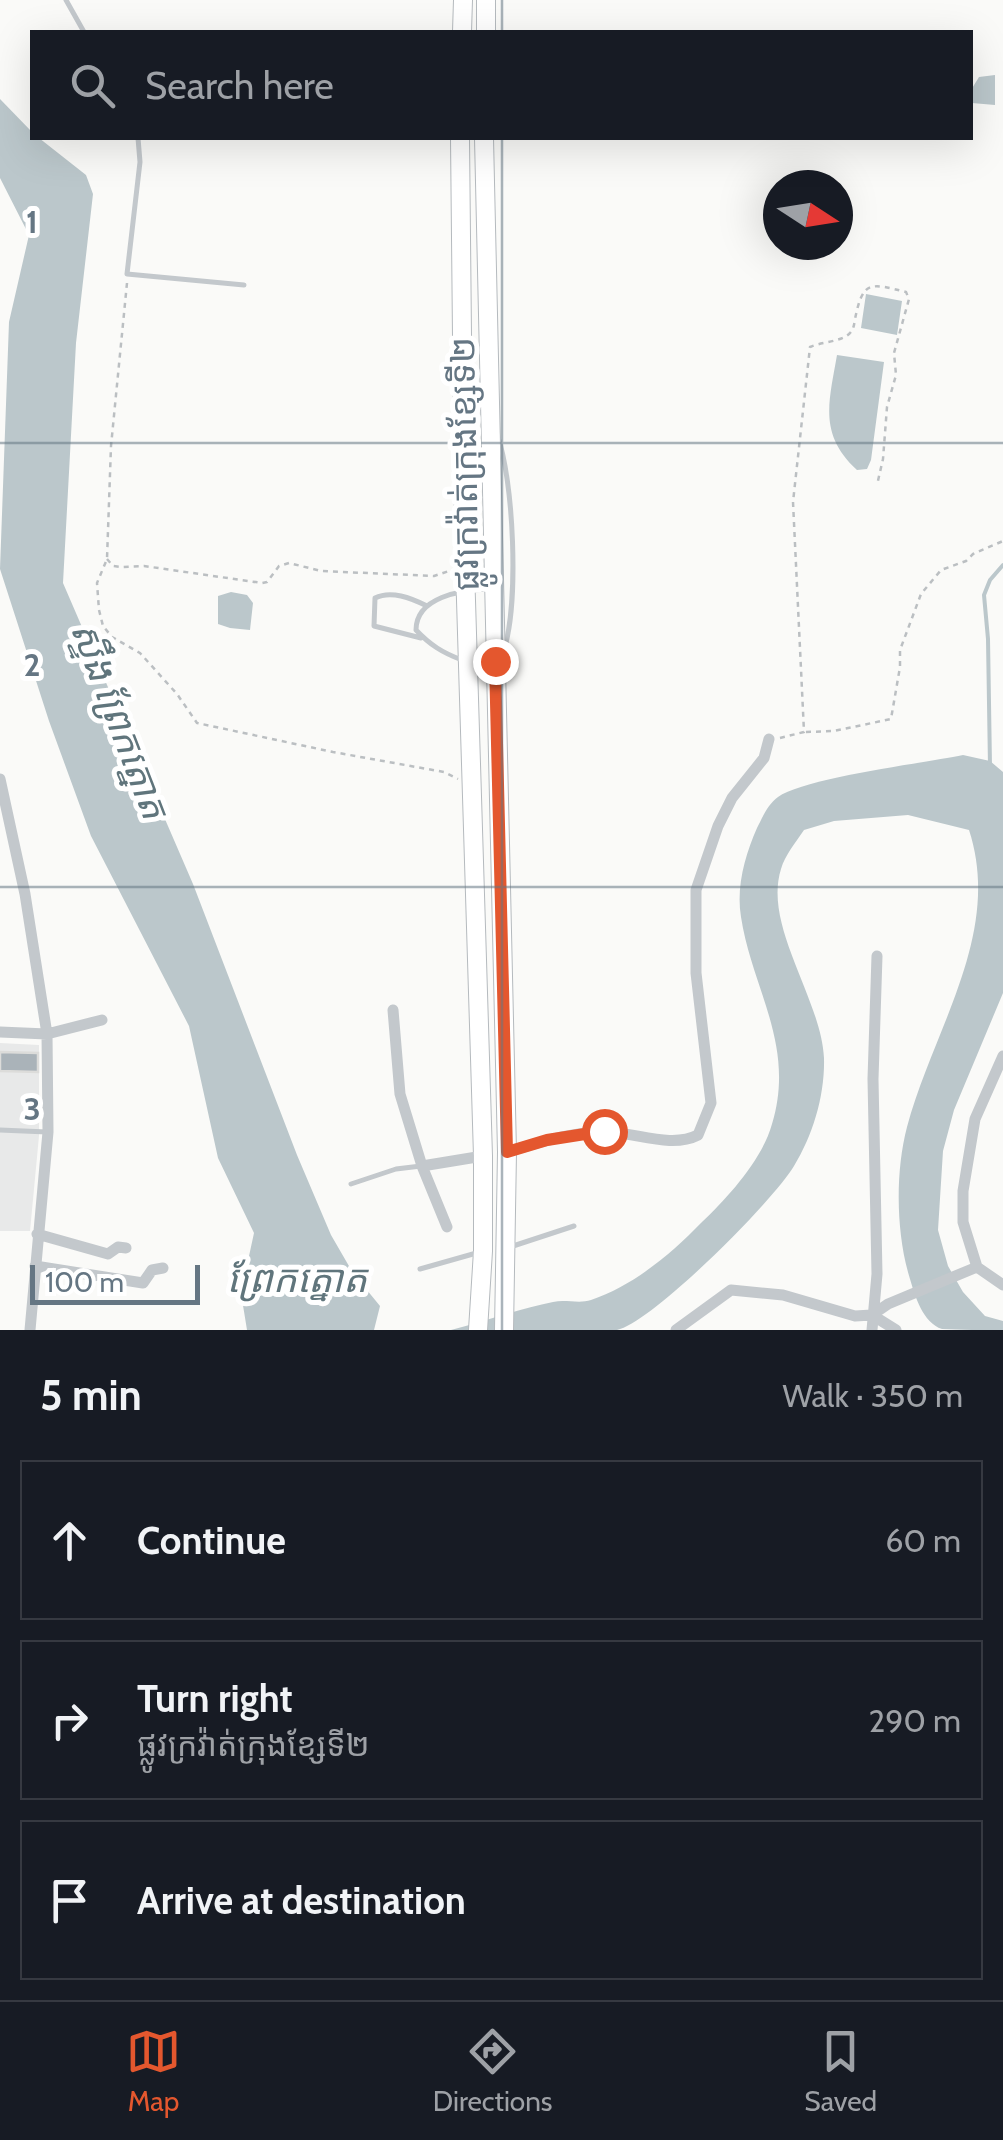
<!DOCTYPE html>
<html lang="en">
<head>
<meta charset="utf-8">
<style>
  :root { --surface:#171b24; --page:#242831; --text:#f1f3f6; --muted:#9ea1a6; --line:#363941; --accent:#e4572e }
  body { margin:0; font-family:Cabin,"Noto Sans Khmer",sans-serif; background:var(--page); color:var(--text) }
  .compass { position:absolute; left:763px; top:170px; width:90px; height:90px; border-radius:50%; background:var(--surface); box-shadow:0 10px 40px #0002; rotate:102deg }
  .scale { position:absolute; left:30px; bottom:25px; width:170px; box-sizing:border-box; padding-left:10px; border:5px solid #657683; border-top:0; font-size:28px; line-height:35px; white-space:nowrap; color:#657683; -webkit-text-stroke:8px #fff; paint-order:stroke }
  .stop { position:absolute; width:30px; height:30px; margin:-22px; border:8px solid #e4572e; border-radius:50%; background:#fff }
  .stop.end { background:#e4572e; border-color:#fff; box-shadow:0 2px 10px #0008 }
  .list { margin:0; padding:0; list-style:none }
  h2 { display:flex; justify-content:space-between; align-items:center; height:130px; margin:0; padding:0 40px; font-size:42px }
  h2 small { font-size:32px; font-weight:400; color:var(--muted) }
  .list li { display:grid; grid-template-columns:65px 1fr auto; gap:30px; align-items:center; box-sizing:border-box; height:160px; margin:0 20px 20px; padding:0 20px; border:2px solid var(--line); border-radius:0px }
  .list b { display:block; font-size:38px; white-space:nowrap }
  .list p { margin:0; font-size:32px; white-space:nowrap; color:var(--muted) }
  .list em { font-size:32px; font-style:normal; color:var(--muted) }
  .icon { flex:none; width:55px; height:55px; fill:none; stroke:currentColor; stroke-width:2; stroke-linecap:round; stroke-linejoin:round }
  .map { position:relative; flex:none; width:1003px; height:1330px; overflow:hidden }
  .search { position:absolute; background:var(--surface); box-shadow:0 10px 40px #0002; left:30px; right:30px; top:30px; height:110px; display:flex; align-items:center; gap:25px; box-sizing:border-box; padding:0 35px; border-radius:0px; color:var(--muted); font-size:38px }
  .sheet { height:670px; background:var(--surface) }
  nav { display:flex; justify-content:space-around; align-items:center; box-sizing:border-box; height:140px; border-top:2px solid var(--line); background:var(--surface); font-size:28px; color:var(--muted) }
  nav a { display:grid; justify-items:center; gap:5px }
  nav .on { color:var(--accent) }
  .map>svg:first-child { display:block }
</style>
</head>
<body>
<div class="map">
<svg width="1003" height="1330" viewBox="0 0 1003 1330">
  <rect width="100%" height="100%" fill="#fafaf8"/>
  <path fill="#e8e9e9" d="M0 1043 39 1045V1136L30 1231H0Z"/>
  <path fill="#bbc7cb" d="M995 75V105L972 103 971 90 979 77Z
    M0 99 32 132V138H39L86 175 93 194 76 343 63 583 193 884 297 1155 331 1235 353 1273 380 1306 374 1330H247L241 1293 254 1233 218 1158 189 1026 91 836 49 721 0 569 9 322 29 235 0 178Z
    M866 294 902 301 897 335 861 328Z
    M837 355 884 362 871 460 867 469 857 470C818 434 829 402 837 355Z
    M231 592 247 595 253 603 250 630 230 628 218 624V596Z
    M963 755 990 761 1003 772V993L954 1110 943 1151 938 1230 948 1266 963 1292 985 1316 1003 1321V1330C986 1330 958 1330 942 1329 923 1323 915 1296 910 1279 896 1234 895 1173 907 1127 933 1029 1003 934 969 830L908 815 834 821 804 830C796 842 785 855 781 869 763 926 821 998 824 1058 825 1095 813 1135 794 1166 774 1200 653 1322 617 1330 604 1330 586 1330 572 1330 531 1330 491 1330 451 1330 485 1321 519 1309 553 1302 565 1299 579 1304 591 1300 633 1286 671 1254 702 1222 728 1197 762 1160 772 1124 796 1045 752 989 741 917 736 887 745 855 757 828 762 818 768 804 778 797 804 778 924 763 963 755Z"/>
  <g fill="none" stroke-linecap="round" stroke-linejoin="round">
    <path stroke="#bbc7cb" stroke-width="4" d="M990 766 988 639 984 595 990 580 1003 565"/>
  </g>
  <path fill="#aab3b9" stroke="#dcdcda" stroke-width="2.5" d="M0 1052 38 1053V1072L0 1071Z"/>
  <g fill="none" stroke-linecap="round" stroke-linejoin="round">
    <g stroke="#b5babe" stroke-width="20">
      <path id="primary" d="M462 32 463 0
        M486 32V0
        M460 138 464 535 483 1156V1251L478 1330
        M484 138 507 1152 504 1330"/>
    </g>
    <path stroke="#bbbfc2" stroke-width="2.5" stroke-dasharray="5 5" stroke-linecap="butt" d="M127 283 111 446 107 559 97 583 99 610 103 626 112 637 140 653 177 694 197 723 333 752 444 772 458 779
      M107 559 113 566 122 567 144 566 262 583 267 582 279 566 289 563 321 571 434 576 449 571
      M806 732 834 731 891 719 900 667V650L921 594 941 570 966 561 973 554 1003 541
      M780 738 804 732 793 502 810 347C821 342 840 342 849 334 854 329 854 325 855 319 863 280 870 283 906 292L909 299 894 353 896 375 887 407 883 459 877 485"/>
    <path stroke="#c3c8cc" stroke-width="5" d="M66 0 84 32
      M138 138 140 162 127 274 244 285
      M497 434C514 481 519 602 504 650
      M421 638 374 626 375 598C391 590 411 598 427 606
      M462 660C443 653 430 645 416 630 416 597 461 590 488 589
      M0 1130 47 1132
      M351 1184 396 1169 421 1166
      M510 1247 574 1226
      M420 1269 480 1252"/>
    <path stroke="#c3c8cc" stroke-width="11" d="M0 779 25 894 47 1034 48 1132 30 1330
      M393 1010 400 1094 422 1166 483 1156
      M0 1032 47 1034 102 1020
      M1003 1056 975 1119 963 1191V1222L977 1267 1003 1285
      M507 1152C538 1143 574 1131 606 1132 635 1132 671 1149 698 1135L711 1103 696 973V890L718 826 732 798 764 758 769 739
      M422 1166 447 1227
      M37 1234 108 1254 118 1247 126 1248
      M35 1266 143 1283 152 1270 163 1268
      M872 1315 896 1330
      M676 1330 731 1290 783 1295 855 1316 872 1315 888 1304 977 1267
      M872 1330 877 1274 873 1079 877 956"/>
    <use href="#primary" stroke="#fff" stroke-width="18"/>
  </g>
  <g fill="none" stroke-linecap="round" stroke-linejoin="round">
    <path stroke="#e4572e" stroke-width="12" d="M495 661 507 1152 547 1140 604 1131"/>
  </g>
  <path fill="none" stroke="#657683" stroke-width="2.5" stroke-opacity="0.55" d="M502 0V32M502 138V1330M0 443H1003M0 887H1003"/>
  <g text-anchor="middle" dominant-baseline="central" stroke-width="10" stroke-linejoin="round" paint-order="stroke">
    <g font-size="35" fill="#657683" stroke="#fff">
      <text transform="translate(464 464) rotate(-91)">ផ្លូវក្រវ៉ាត់ក្រុងខ្សែទី២</text>
    </g>
    <g font-size="38" font-style="italic" fill="#60757c" stroke="#fff">
      <text transform="translate(120 720) rotate(69)">ស្ទឹង ព្រែកត្នោត</text>
      <text x="297" y="1278">ព្រែកត្នោត</text>
    </g>
  </g>
  <g font-size="32" text-anchor="middle" font-weight="bold" fill="#657683" stroke="#fff" stroke-width="10" stroke-linejoin="round" paint-order="stroke">
    <text x="32" y="233">1</text>
    <text x="32" y="676">2</text>
    <text x="32" y="1120">3</text>
  </g>
</svg>
<svg class="compass" viewBox="-18 -18 36 36"><path d="M0-13l5 13h-10z" fill="#e53935"/><path d="M0 13l5-13h-10z" fill="#9ea1a6"/></svg>
<div class="scale">100 m</div>
<div class="stop" style="left:604px;top:1131px"></div>
<div class="stop end" style="left:495px;top:661px"></div>
<div class="search"><svg class="icon" aria-label="search" viewBox="0 0 24 24"><circle cx="10" cy="10" r="6"/><path d="M15 15l6 6"/></svg>Search here</div>
</div>
<section class="sheet">
<h2>5 min<small>Walk · 350 m</small></h2>
<ul class="list">
<li><svg class="icon" aria-label="ahead" viewBox="0 0 24 24"><path d="M12 20V5M6 11l6-6 6 6"/></svg><div><b>Continue</b></div><em>60 m</em></li>
<li><svg class="icon" aria-label="right" viewBox="0 0 24 24"><path d="M7 20v-9h11M14 6l5 5-5 5"/></svg><div><b>Turn right</b><p>ផ្លូវក្រវ៉ាត់ក្រុងខ្សែទី២</p></div><em>290 m</em></li>
<li><svg class="icon" aria-label="arrive" viewBox="0 0 24 24"><path d="M6 21V4h12l-3 4 3 4H6"/></svg><div><b>Arrive at destination</b></div></li>
</ul>
</section>
<nav>
<a class="on"><svg class="icon" aria-label="map" viewBox="0 0 24 24"><path d="M3 6l6-2 6 2 6-2v14l-6 2-6-2-6 2zM9 4v14M15 6v14"/></svg>Map</a>
<a><svg class="icon" aria-label="directions" viewBox="0 0 24 24"><path d="M12 3l9 9-9 9-9-9zM9 14v-3h6M13 9l2 2-2 2"/></svg>Directions</a>
<a><svg class="icon" aria-label="saved" viewBox="0 0 24 24"><path d="M7 4h10v16l-5-4-5 4z"/></svg>Saved</a>
</nav>
</body>
</html>
